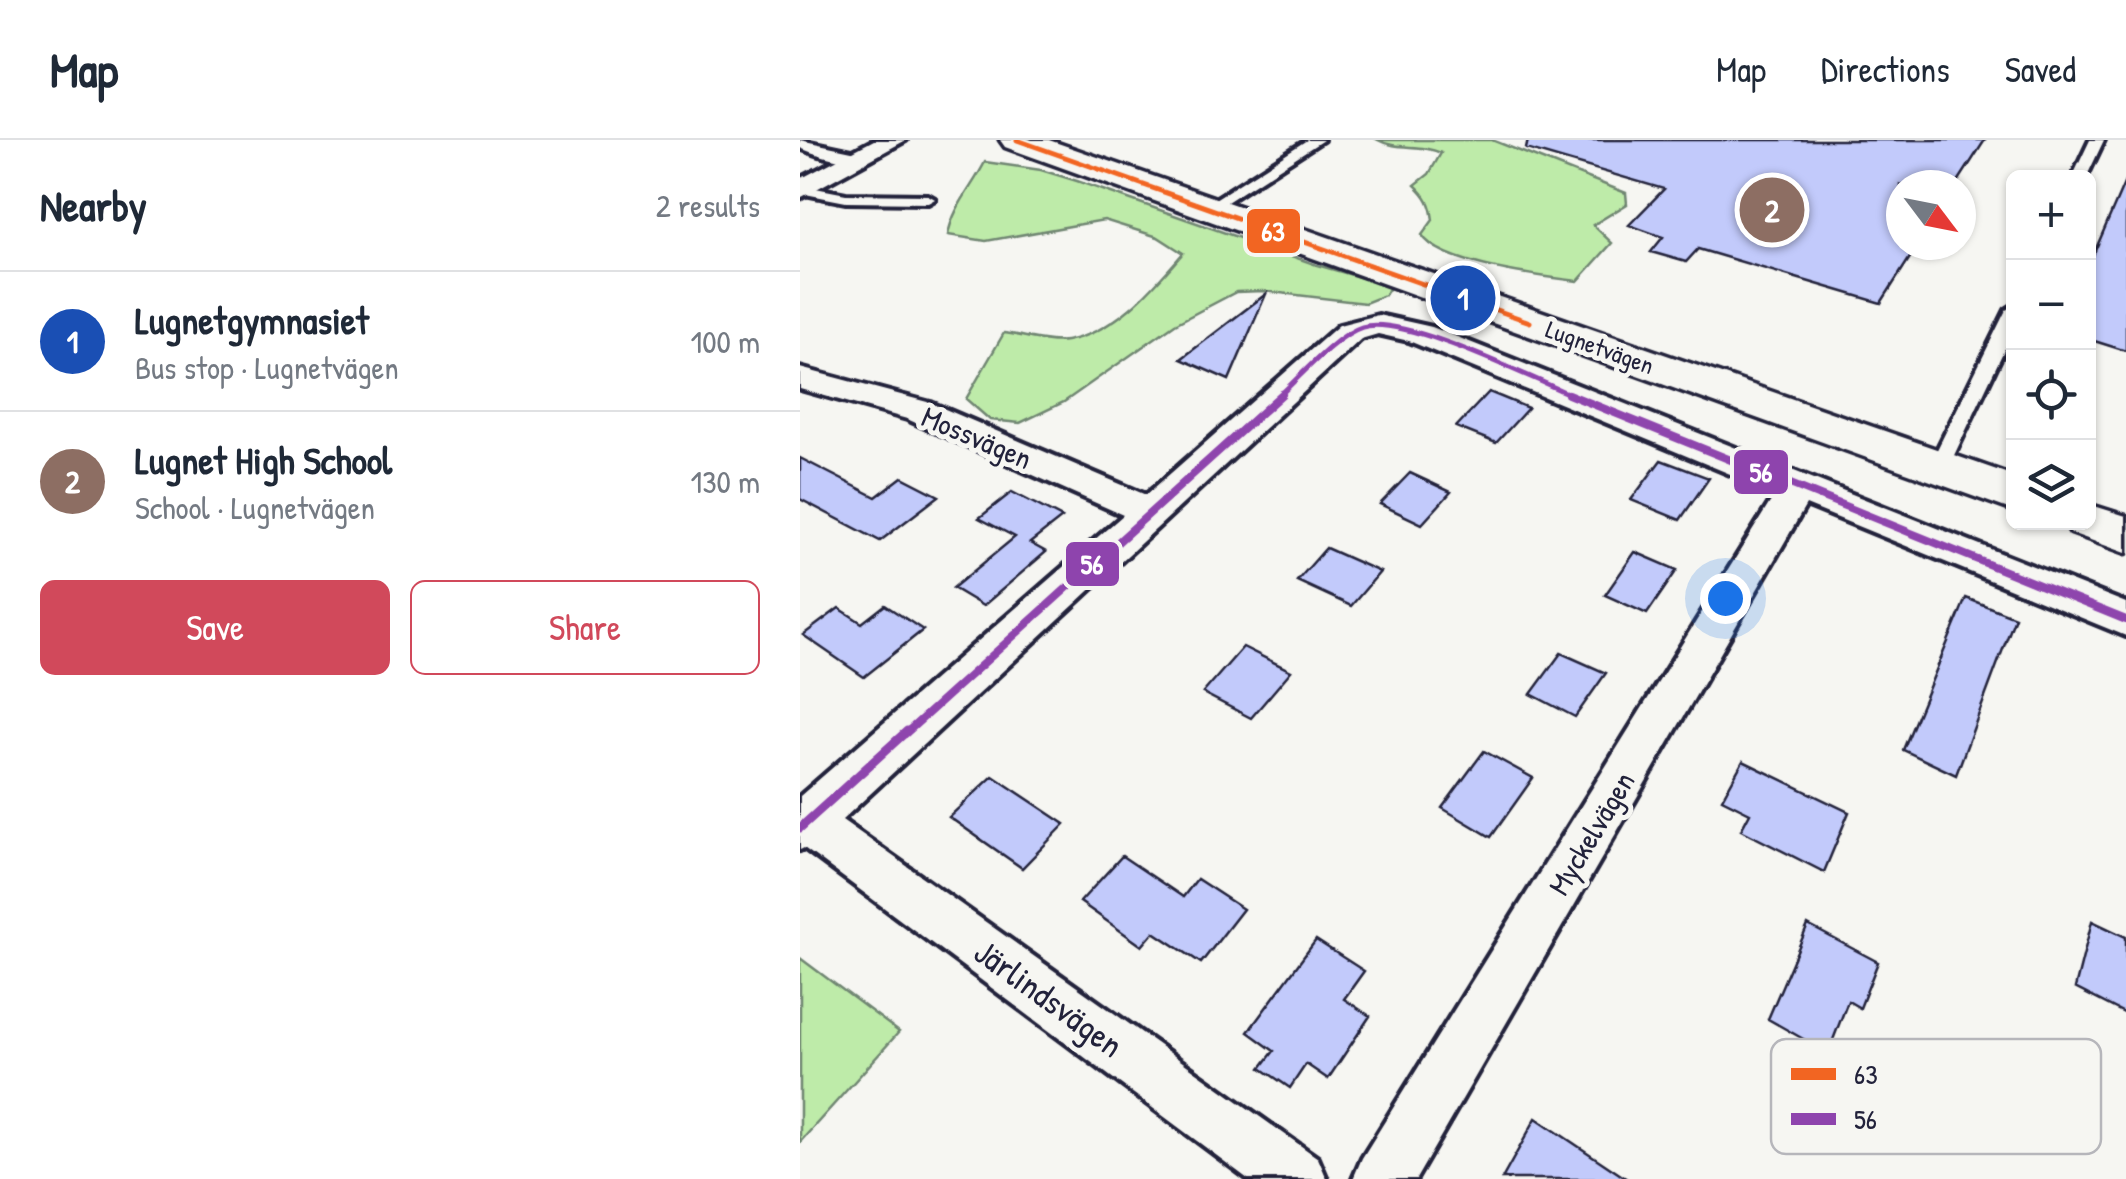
<!DOCTYPE html>
<html lang="en">
<head>
<meta charset="utf-8">
<style>
  :root { --surface:#fff; --page:#f6f6f7; --text:#1f2937; --muted:#747a83; --line:#e0e1e3; --accent:#d1495b }
  body { margin:0; font-family:"Patrick Hand",sans-serif; background:var(--page); color:var(--text) }
  .controls { position:absolute; right:30px; top:30px; display:grid; overflow:hidden; border-radius:15px; box-shadow:0 2px 8px #0004 }
  .controls button { width:90px; height:90px; display:grid; place-items:center; padding:0; border:0; border-bottom:2px solid var(--line); background:var(--surface); color:var(--text); font:50px sans-serif }
  .compass { position:absolute; left:1086px; top:30px; width:90px; height:90px; border-radius:50%; background:var(--surface); box-shadow:0 2px 8px #0004; rotate:122deg }
  .you { position:absolute; left:925px; top:458px; width:35px; height:35px; margin:-25px; border:8px solid #fff; border-radius:50%; background:#1a73e8; box-shadow:0 0 0 15px #1a73e833 }
  .badge { display:grid; place-items:center; width:65px; height:65px; border-radius:50%; background:var(--accent); color:#fff; font-size:32px; font-weight:700 }
  .pin { position:absolute; translate:-50% -50%; border:5px solid #fff; box-shadow:0 2px 10px #0006 }
  .list { margin:0; padding:0; list-style:none }
  h2 { display:flex; justify-content:space-between; align-items:center; height:130px; margin:0; padding:0 40px; font-size:42px }
  h2 small { font-size:32px; font-weight:400; color:var(--muted) }
  .list li { display:grid; grid-template-columns:65px 1fr auto; gap:30px; align-items:center; box-sizing:border-box; height:140px; padding:0 40px; border-top:2px solid var(--line) }
  .list b { display:block; font-size:38px; white-space:nowrap }
  .list p { margin:0; font-size:32px; white-space:nowrap; color:var(--muted) }
  .list em { font-size:32px; font-style:normal; color:var(--muted) }
  .actions { display:flex; gap:20px; padding:30px 40px }
  .actions a { flex:1; padding:22px 0; border:2px solid var(--accent); border-radius:15px; text-align:center; font-size:35px; color:var(--accent) }
  .actions .main { background:var(--accent); color:#fff }
  .icon { flex:none; width:55px; height:55px; fill:none; stroke:currentColor; stroke-width:2; stroke-linecap:round; stroke-linejoin:round }
  .map { position:relative; flex:none; width:1326px; height:1039px; overflow:hidden }
  header { display:flex; align-items:center; gap:60px; box-sizing:border-box; height:140px; padding:0 50px; background:var(--surface); border-bottom:2px solid var(--line) }
  header strong { font-size:48px }
  nav { display:flex; gap:55px; margin-inline-start:auto; font-size:35px }
  main { display:flex }
  aside { flex:1; background:var(--surface) }
  .map>svg:first-child { display:block }
</style>
</head>
<body>
<header>
<strong>Map</strong>
<nav><a>Map</a><a>Directions</a><a>Saved</a></nav>
</header>
<main>
<aside>
<h2>Nearby<small>2 results</small></h2>
<ul class="list">
<li><span class="badge" style="background:#1a4fb4">1</span><div><b>Lugnetgymnasiet</b><p>Bus stop · Lugnetvägen</p></div><em>100 m</em></li>
<li><span class="badge" style="background:#8d6e63">2</span><div><b>Lugnet High School</b><p>School · Lugnetvägen</p></div><em>130 m</em></li>
</ul>
<div class="actions"><a class="main">Save</a><a>Share</a></div>
</aside>
<div class="map">
<svg width="1326" height="1039" viewBox="0 0 1326 1039">
  <rect width="100%" height="100%" fill="#f6f6f2"/>
  <filter id="ink" filterUnits="userSpaceOnUse"><feTurbulence type="fractalNoise" baseFrequency=".01" numOctaves="2"/><feDisplacementMap in="SourceGraphic" scale="20" xChannelSelector="R" yChannelSelector="G"/><feConvolveMatrix kernelMatrix="1 2 1 2 8 2 1 2 1" color-interpolation-filters="sRGB"/></filter>
  <g filter="url(#ink)">
    <path fill="#beeba9" stroke="#708672" stroke-width="2.5" d="M578 0H692L826 53 827 64 793 85 812 103 778 141C743 137 640 125 622 95L633 80C631 64 627 56 615 45L629 34 641 13C620 3 597 11 578 0Z
      M185 22 241 30 277 41 517 125 591 146 585 155 565 163 463 151 436 152 375 184 264 262 220 283 190 280 166 259 204 193C222 195 249 204 266 201 316 192 352 149 383 113L358 97 304 80 186 101 148 95C153 67 172 48 185 22Z
      M0 818 99 892 0 1002Z"/>
    <path fill="#c2cafb" stroke="#22223b" stroke-width="2.5" d="M728 0H1185L1156 45H1101V105H1118L1081 163 898 109 886 122 851 112 863 97 829 85 864 49 726 9Z
      M1326 39V211L1288 199V127Z
      M466 154 429 240 381 219Z
      M689 252 728 268 696 303 656 287Z
      M0 318 76 357 102 337 139 356 80 401 0 359Z
      M861 320 909 338 880 380 831 360Z
      M610 333 651 352 622 384 580 364Z
      M212 352 262 378 230 403 246 412 183 466 153 448 215 397 179 378Z
      M526 408 580 432 551 466 497 441Z
      M835 412 877 430 847 474 805 455Z
      M1166 458 1215 477 1156 635 1103 610Z
      M85 465 123 490 64 537 3 495 39 468 62 483Z
      M443 507 491 531 451 578 403 553Z
      M761 513 806 533 775 577 731 554Z
      M684 611 733 638 691 697 642 668Z
      M943 621 1049 672 1024 732 941 690 950 673 922 659Z
      M193 636 265 684 222 728 149 677Z
      M322 716 383 757 397 739 443 769 401 823 354 792 342 806 280 762Z
      M1292 781 1326 797V874L1275 848Z
      M1008 785 1078 822 1060 868 1048 861 1028 913 968 879Z
      M516 800 564 831 544 859 570 876 528 939 506 924 490 948 461 928 474 911 448 892Z
      M736 978 827 1039H702Z"/>
    <g fill="none" stroke-linecap="round" stroke-linejoin="round">
      <g stroke="#22223b" stroke-width="8">
        <path id="service" d="M0 0 66 14 68 17C51 27 18 15 0 8Z
          M507 0H523L413 71 401 68Z
          M1290 0H1304L1286 38H1272Z
          M0 45 46 54 128 55 135 59 128 63 46 62 0 53Z
          M1214 165V189L1148 328 1145 333H1131L1128 328 1206 170Z"/>
      </g>
      <g stroke="#22223b" stroke-width="8">
        <path id="minor" d="M74 0H106L0 58V39Z
          M578 175 632 187 1326 463V496L1006 365 616 1039H553L562 1018 976 353 609 201 578 194 561 199 42 680 518 1018 527 1039H448L4 708 0 710V656L323 375 107 279 0 249V228L131 263 346 355 539 185Z"/>
      </g>
      <g stroke="#22223b" stroke-width="7">
        <path id="tertiary" d="M200 0H249L1214 336V371L205 7Z
          M1288 364 1326 376V413L1271 393 1264 382H1288Z"/>
      </g>
      <use href="#service" fill="#f6f6f2" fill-rule="evenodd"/>
      <use href="#minor" fill="#f6f6f2" fill-rule="evenodd"/>
      <use href="#tertiary" fill="#f6f6f2" fill-rule="evenodd"/>
      <g stroke="#f6f6f2" stroke-width="10">
        <path id="bus-1" d="M217 0 730 182"/>
      </g>
      <g stroke="#f6f6f2" stroke-width="10">
        <path id="bus-2-far2" d="M479 256C500 237 536 195 562 187 603 174 730 238 774 256"/>
      </g>
      <g stroke="#f6f6f2" stroke-width="15">
        <path id="bus-2-far1" d="M768 254 1326 480
          M105 594 482 254"/>
      </g>
      <g stroke="#f6f6f2" stroke-width="16">
        <path id="bus-2" d="M0 688 107 591"/>
      </g>
      <use href="#bus-1" stroke="#f26522" stroke-width="5"/>
      <use href="#bus-2-far2" stroke="#8e44ad" stroke-width="5"/>
      <use href="#bus-2-far1" stroke="#8e44ad" stroke-width="8"/>
      <use href="#bus-2" stroke="#8e44ad" stroke-width="9"/>
    </g>
  </g>
  <g text-anchor="middle" dominant-baseline="central" stroke-width="10" stroke-linejoin="round" paint-order="stroke">
    <g font-size="25" fill="#22223b" stroke="#f6f6f2">
      <text transform="translate(800 207) rotate(20)">Lugnetvägen</text>
    </g>
    <g font-size="30" fill="#22223b" stroke="#f6f6f2">
      <text transform="translate(177 297) rotate(23)">Mossvägen</text>
      <text transform="translate(791 693) rotate(-59)">Myckelvägen</text>
    </g>
    <g font-size="35" fill="#22223b" stroke="#f6f6f2">
      <text transform="translate(249 858) rotate(36)">Järlindsvägen</text>
    </g>
  </g>
  <rect x="971" y="899" width="330" height="115" rx="15" fill="#f6f6f2" stroke="#b6b6bb" stroke-width="2.5"/>
  <rect x="991" y="928" width="45" height="12" fill="#f26522"/>
  <rect x="991" y="973" width="45" height="12" fill="#8e44ad"/>
  <g font-size="28" fill="#22223b">
    <text x="1054" y="944">63</text>
    <text x="1054" y="989">56</text>
  </g>
  <g stroke="#f6f6f2" stroke-width="4">
    <rect x="445" y="67" width="57" height="48" rx="10" fill="#f26522"/>
    <rect x="932" y="308" width="58" height="48" rx="10" fill="#8e44ad"/>
    <rect x="264" y="400" width="57" height="48" rx="10" fill="#8e44ad"/>
  </g>
  <g font-size="28" text-anchor="middle" font-weight="bold" fill="#fff">
    <text x="473" y="101">63</text>
    <text x="961" y="342">56</text>
    <text x="292" y="434">56</text>
  </g>
</svg>
<div class="controls">
<button>+</button>
<button>−</button>
<button><svg class="icon" aria-label="locate" viewBox="0 0 24 24"><circle cx="12" cy="12" r="6"/><path d="M12 2v4M12 18v4M2 12h4M18 12h4"/></svg></button>
<button><svg class="icon" aria-label="layers" viewBox="0 0 24 24"><path d="M12 4l9 5-9 5-9-5zM3 14l9 5 9-5"/></svg></button>
</div>
<svg class="compass" viewBox="-18 -18 36 36"><path d="M0-13l5 13h-10z" fill="#e53935"/><path d="M0 13l5-13h-10z" fill="#747a83"/></svg>
<div class="you"></div>
<div class="pin badge" style="left:663px;top:158px;background:#1a4fb4">1</div>
<div class="pin badge" style="left:972px;top:70px;background:#8d6e63">2</div>
</div>
</main>
</body>
</html>
